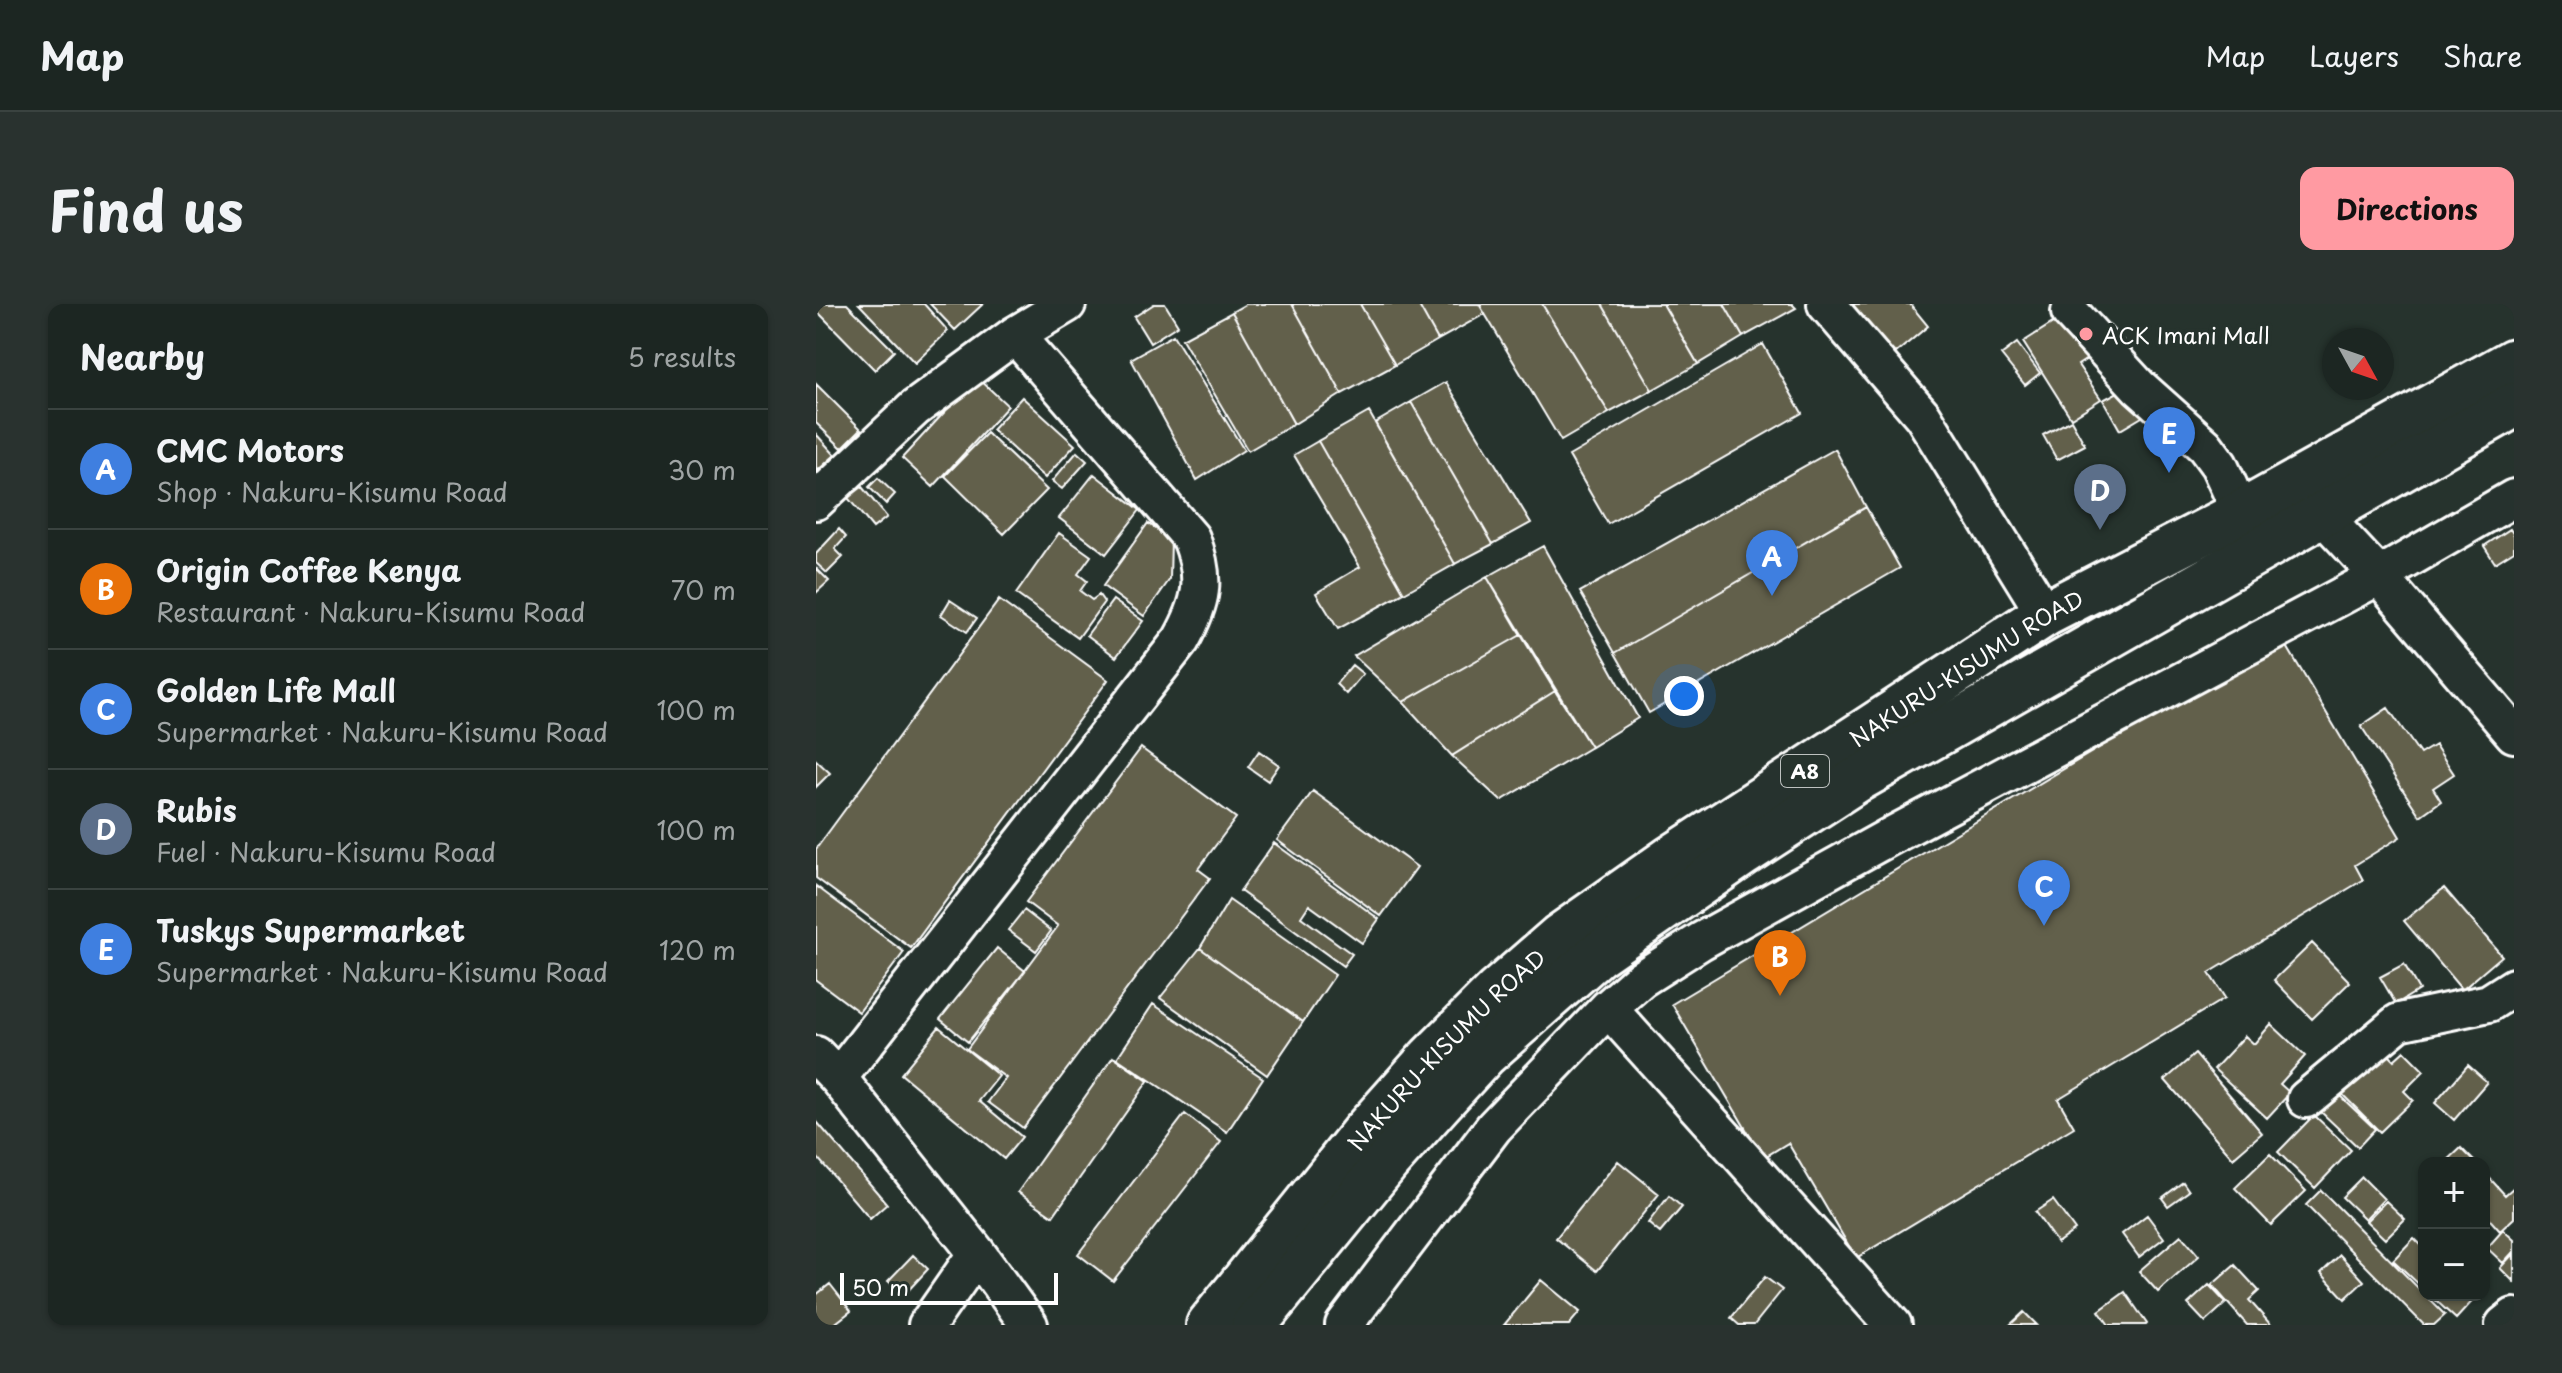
<!DOCTYPE html>
<html lang="en">
<head>
<meta charset="utf-8">
<style>
  :root { --surface:#1c2622; --page:#29322f; --text:#f1f3f6; --muted:#a0a5a5; --line:#3a4340; --accent:#ff9aa2 }
  body { margin:0; font-family:"Playpen Sans",sans-serif; background:var(--page); color:var(--text) }
  .controls { position:absolute; right:24px; bottom:24px; display:grid; overflow:hidden; border-radius:16px; box-shadow:0 2px 6px #0004 }
  .controls button { width:72px; height:72px; display:grid; place-items:center; padding:0; border:0; border-bottom:2px solid var(--line); background:var(--surface); color:var(--text); font:40px sans-serif }
  .compass { position:absolute; left:1506px; top:24px; width:72px; height:72px; border-radius:50%; background:var(--surface); box-shadow:0 2px 6px #0004; rotate:130deg }
  .scale { position:absolute; left:24px; bottom:20px; width:218px; box-sizing:border-box; padding-left:8px; border:4px solid #fff; border-top:0; font-size:22px; line-height:28px; white-space:nowrap; color:#fff; -webkit-text-stroke:6px #26332d; paint-order:stroke }
  .you { position:absolute; left:868px; top:392px; width:28px; height:28px; margin:-20px; border:6px solid #fff; border-radius:50%; background:#1a73e8; box-shadow:0 0 0 12px #1a73e833 }
  .badge { display:grid; place-items:center; width:52px; height:52px; border-radius:50%; background:var(--accent); color:#fff; font-size:26px; font-weight:700 }
  .pin { position:absolute; translate:-50% -66px; filter:drop-shadow(0 2px 4px #0008) }
  .pin::after { content:''; position:absolute; top:42px; width:28px; height:24px; background:inherit; clip-path:polygon(0 0,100% 0,50% 100%) }
  .list { margin:0; padding:0; list-style:none }
  h2 { display:flex; justify-content:space-between; align-items:center; height:104px; margin:0; padding:0 32px; font-size:34px }
  h2 small { font-size:26px; font-weight:400; color:var(--muted) }
  .list li { display:grid; grid-template-columns:52px 1fr auto; gap:24px; align-items:center; box-sizing:border-box; height:120px; padding:0 32px; border-top:2px solid var(--line) }
  .list b { display:block; font-size:30px; white-space:nowrap }
  .list p { margin:0; font-size:26px; white-space:nowrap; color:var(--muted) }
  .list em { font-size:26px; font-style:normal; color:var(--muted) }
  .map { position:relative; flex:none; width:1698px; height:1021px; overflow:hidden; border-radius:16px }
  header { display:flex; align-items:center; gap:48px; box-sizing:border-box; height:112px; padding:0 40px; background:var(--surface); border-bottom:2px solid var(--line) }
  header strong { font-size:38px }
  nav { display:flex; gap:44px; margin-inline-start:auto; font-size:28px }
  .intro { display:flex; align-items:center; justify-content:space-between; box-sizing:border-box; height:192px; padding:0 48px }
  h1 { margin:0; font-size:56px }
  .button { padding:20px 36px; border-radius:16px; background:var(--accent); color:#111; font-size:28px; font-weight:700 }
  main { display:flex; gap:48px; padding:0 48px }
  aside { flex:1; background:var(--surface); border-radius:16px; box-shadow:0 2px 6px #0004 }
  .map>svg:first-child { display:block }
</style>
</head>
<body>
<header>
<strong>Map</strong>
<nav><a>Map</a><a>Layers</a><a>Share</a></nav>
</header>
<div class="intro"><h1>Find us</h1><a class="button">Directions</a></div>
<main>
<aside>
<h2>Nearby<small>5 results</small></h2>
<ul class="list">
<li><span class="badge" style="background:#3f7fe0">A</span><div><b>CMC Motors</b><p>Shop · Nakuru-Kisumu Road</p></div><em>30 m</em></li>
<li><span class="badge" style="background:#e8710a">B</span><div><b>Origin Coffee Kenya</b><p>Restaurant · Nakuru-Kisumu Road</p></div><em>70 m</em></li>
<li><span class="badge" style="background:#3f7fe0">C</span><div><b>Golden Life Mall</b><p>Supermarket · Nakuru-Kisumu Road</p></div><em>100 m</em></li>
<li><span class="badge" style="background:#5c6f8a">D</span><div><b>Rubis</b><p>Fuel · Nakuru-Kisumu Road</p></div><em>100 m</em></li>
<li><span class="badge" style="background:#3f7fe0">E</span><div><b>Tuskys Supermarket</b><p>Supermarket · Nakuru-Kisumu Road</p></div><em>120 m</em></li>
</ul>
</aside>
<div class="map">
<svg width="1698" height="1021" viewBox="0 0 1698 1021">
  <rect width="100%" height="100%" fill="#26332d"/>
  <filter id="ink" filterUnits="userSpaceOnUse"><feTurbulence type="fractalNoise" baseFrequency=".0125" numOctaves="2"/><feDisplacementMap in="SourceGraphic" scale="16" xChannelSelector="R" yChannelSelector="G"/><feConvolveMatrix kernelMatrix="1 2 1 2 8 2 1 2 1" color-interpolation-filters="sRGB"/></filter>
  <g filter="url(#ink)">
    <path fill="#62604c" stroke="#fff" stroke-width="2" d="M0 0H31L78 47 59 66 0 6Z
      M43 0H108L132 27 99 59Z
      M114 0H167L139 26Z
      M338 0H349L362 21 334 39 318 13Z
      M430 0H476L526 90 478 120 416 8Z
      M476 0H544L579 61 526 90Z
      M544 0H602L622 36 579 61Z
      M602 0H663L669 10 622 36Z
      M663 0H726L793 109 745 137Z
      M726 0H786L836 86 793 109Z
      M786 0H847L882 60 836 86Z
      M847 0H908L927 33 882 60Z
      M908 0H976L980 4 927 33Z
      M1029 0H1094L1112 22 1074 54Z
      M416 8 478 120 432 147 366 35Z
      M1248 12 1274 53 1262 61 1285 95 1255 114 1207 38Z
      M357 31 428 146 381 176 315 55Z
      M1201 39 1224 69 1209 81 1185 51Z
      M947 40 986 109 792 220 753 152Z
      M161 73 192 102 117 183 86 154Z
      M630 78 715 219 677 240 595 98Z
      M0 80 45 125 26 144 0 119Z
      M1315 81 1331 110 1304 126 1287 96Z
      M206 93 259 141 229 174 176 126Z
      M595 98 677 240 639 260 559 119Z
      M553 108 639 260 588 289 502 137Z
      M1255 116 1269 141 1241 156 1227 131Z
      M171 129 231 186 188 230 129 172Z
      M0 130 19 151 0 168Z
      M502 137 588 289 522 325 500 289 544 263 478 151Z
      M1019 145 1050 203 799 349 764 288Z
      M261 148 271 157 246 185 236 177Z
      M278 170 324 206 290 250 243 214Z
      M62 174 79 190 70 200 53 183Z
      M46 183 71 213 57 224 32 194Z
      M1050 203 1084 264 833 409 799 349Z
      M332 219 355 236 354 275 328 312 287 282Z
      M23 225 30 233 19 245 27 253 11 269 0 259V250Z
      M1694 225 1698 231V247L1679 259 1668 242Z
      M243 229 275 252 262 270 271 277 264 287 276 296 283 291 288 298 262 334 200 290Z
      M727 242 822 414 775 443 671 273Z
      M0 264 13 277 0 289Z
      M671 273 705 331 587 398 538 352Z
      M134 296 161 314 151 328 125 311Z
      M183 296 292 376 95 644 0 574V545Z
      M297 296 327 317 300 353 271 331Z
      M705 331 739 387 636 452 587 398Z
      M1466 334 1584 533 1539 561 1547 576 1393 669 1409 694 1242 795 1258 823 1040 954 972 839 947 854 856 700Z
      M536 361 547 370 530 390 520 380Z
      M739 387 775 443 685 497 636 452Z
      M1572 404 1604 450 1619 441 1638 470 1617 484 1625 497 1604 512 1545 422Z
      M325 444 420 514 382 565 394 574 207 824 172 798 190 774 151 745 242 622 210 598Z
      M443 447 463 461 452 477 432 463Z
      M0 456 14 469 0 483Z
      M497 487 601 563 565 612 461 536Z
      M458 539 563 615 546 639 493 601 485 613 536 650 527 662 424 587Z
      M0 582 88 648 43 708 0 676Z
      M1628 584 1686 652 1646 686 1588 617Z
      M413 596 519 671 487 718 384 644Z
      M208 606 235 627 220 647 192 626Z
      M1496 639 1534 678 1496 715 1458 676Z
      M181 644 209 667 152 738 124 715Z
      M384 644 487 718 451 771 344 694Z
      M1588 660 1603 686 1580 700 1564 673Z
      M337 700 447 774 411 828 301 754Z
      M1455 720 1489 752 1464 780 1474 789 1451 814 1398 765 1429 732 1438 740Z
      M123 723 183 772 163 797 206 833 188 855 85 770Z
      M1566 744 1578 756 1588 747 1608 767 1588 787 1597 796 1564 828 1523 787Z
      M1379 750 1446 829 1417 854 1349 776Z
      M297 753 332 777 237 912 202 888Z
      M1652 761 1671 778 1638 816 1619 799Z
      M1522 790 1559 825 1542 843 1505 808Z
      M369 810 405 838 297 977 262 950Z
      M1498 811 1535 846 1499 884 1462 848Z
      M1 818 71 900 54 915 0 852Z
      M1645 844 1660 859H1629Z
      M1454 850 1490 887 1455 921 1419 884Z
      M802 857 843 890 781 967 740 934Z
      M1668 868 1689 891 1698 883V914L1684 927 1668 909Z
      M1546 873 1568 895 1549 915 1526 893Z
      M1367 878 1373 887 1352 902 1346 894Z
      M1505 886 1629 1011 1618 1021H1608L1490 901Z
      M853 892 866 903 844 929 832 919Z
      M1237 896 1259 926 1241 939 1219 908Z
      M1570 897 1589 915 1569 935 1550 917Z
      M1331 911 1348 934 1323 953 1306 930Z
      M1687 926 1698 936V947L1687 959 1671 944Z
      M1365 931 1383 952 1342 988 1323 967Z
      M1598 934 1608 944V985L1577 956Z
      M1698 949V978L1684 964Z
      M97 951 112 965 88 991 72 977Z
      M1524 951 1548 977 1529 995 1505 969Z
      M1419 961 1443 987 1433 996 1455 1021H1431L1396 981Z
      M949 973 966 986 938 1021H923L915 1014Z
      M725 976 764 1008 753 1021H688Z
      M14 980 35 1007 17 1021H0V991Z
      M1393 981 1410 999 1389 1018 1372 1000Z
      M1309 988 1331 1020 1330 1021H1293L1283 1007Z
      M1614 991H1662L1640 1015Z
      M1208 1008 1221 1021H1194Z"/>
    <g fill="none" stroke-linecap="round" stroke-linejoin="round">
      <g stroke="#fff" stroke-width="42">
        <path id="minor" d="M1010 0 1107 112 1229 310
          M1254 8 1323 83 1389 142 1403 161 1425 209
          M0 197 99 104 199 31 251 0
          M1506 211 1563 272 1698 430
          M792 704 1077 1021
          M0 751 22 774 161 949 213 1021
          M22 774 365 336C386 298 391 276 375 234L199 31
          M1490 795 1583 718 1673 699 1698 683
          M111 1021 161 949
          M528 1021 678 823 792 704 825 675 885 637 1073 533 1563 272 1698 194
          M1688 1021 1698 1013"/>
      </g>
      <g stroke="#fff" stroke-width="50">
        <g id="highway">
          <path id="s1" d="M393 1021 547 829 615 753 681 687 743 633 854 555 1229 310 1425 209 1698 57"/>
          <path d="M438 1021 572 857 623 800 668 751 781 651 928 549 1039 477 1698 101"/>
        </g>
      </g>
      <use href="#minor" stroke="#26332d" stroke-width="36"/>
      <use href="#highway" stroke="#26332d" stroke-width="44"/>
    </g>
  </g>
  <circle fill="#ff9aa2" stroke="#26332d" stroke-width="3" cx="1270" cy="30" r="8"/>
  <g text-anchor="middle" dominant-baseline="central" stroke-width="8" stroke-linejoin="round" paint-order="stroke">
    <rect fill="#26332d" stroke="#bec2c0" stroke-width="2" x="965" y="451" width="48" height="32" rx="6"/>
    <g font-size="20" font-weight="bold" fill="#fff">
      <text x="989" y="467">A8</text>
    </g>
    <g font-size="22" fill="#fff" stroke="#26332d" text-anchor="start">
      <text x="1286" y="30">ACK Imani Mall</text>
    </g>
    <g font-size="22" fill="#fff" stroke="#26332d">
      <text stroke="none"><textPath href="#s1" startOffset="1012">NAKURU-KISUMU ROAD</textPath></text>
      <text stroke="none"><textPath href="#s1" startOffset="364">NAKURU-KISUMU ROAD</textPath></text>
    </g>
  </g>
</svg>
<div class="controls">
<button>+</button>
<button>−</button>
</div>
<svg class="compass" viewBox="-18 -18 36 36"><path d="M0-13l5 13h-10z" fill="#e53935"/><path d="M0 13l5-13h-10z" fill="#a0a5a5"/></svg>
<div class="scale">50 m</div>
<div class="you"></div>
<div class="pin badge" style="left:956px;top:292px;background:#3f7fe0">A</div>
<div class="pin badge" style="left:964px;top:692px;background:#e8710a">B</div>
<div class="pin badge" style="left:1228px;top:622px;background:#3f7fe0">C</div>
<div class="pin badge" style="left:1284px;top:226px;background:#5c6f8a">D</div>
<div class="pin badge" style="left:1353px;top:169px;background:#3f7fe0">E</div>
</div>
</main>
</body>
</html>
